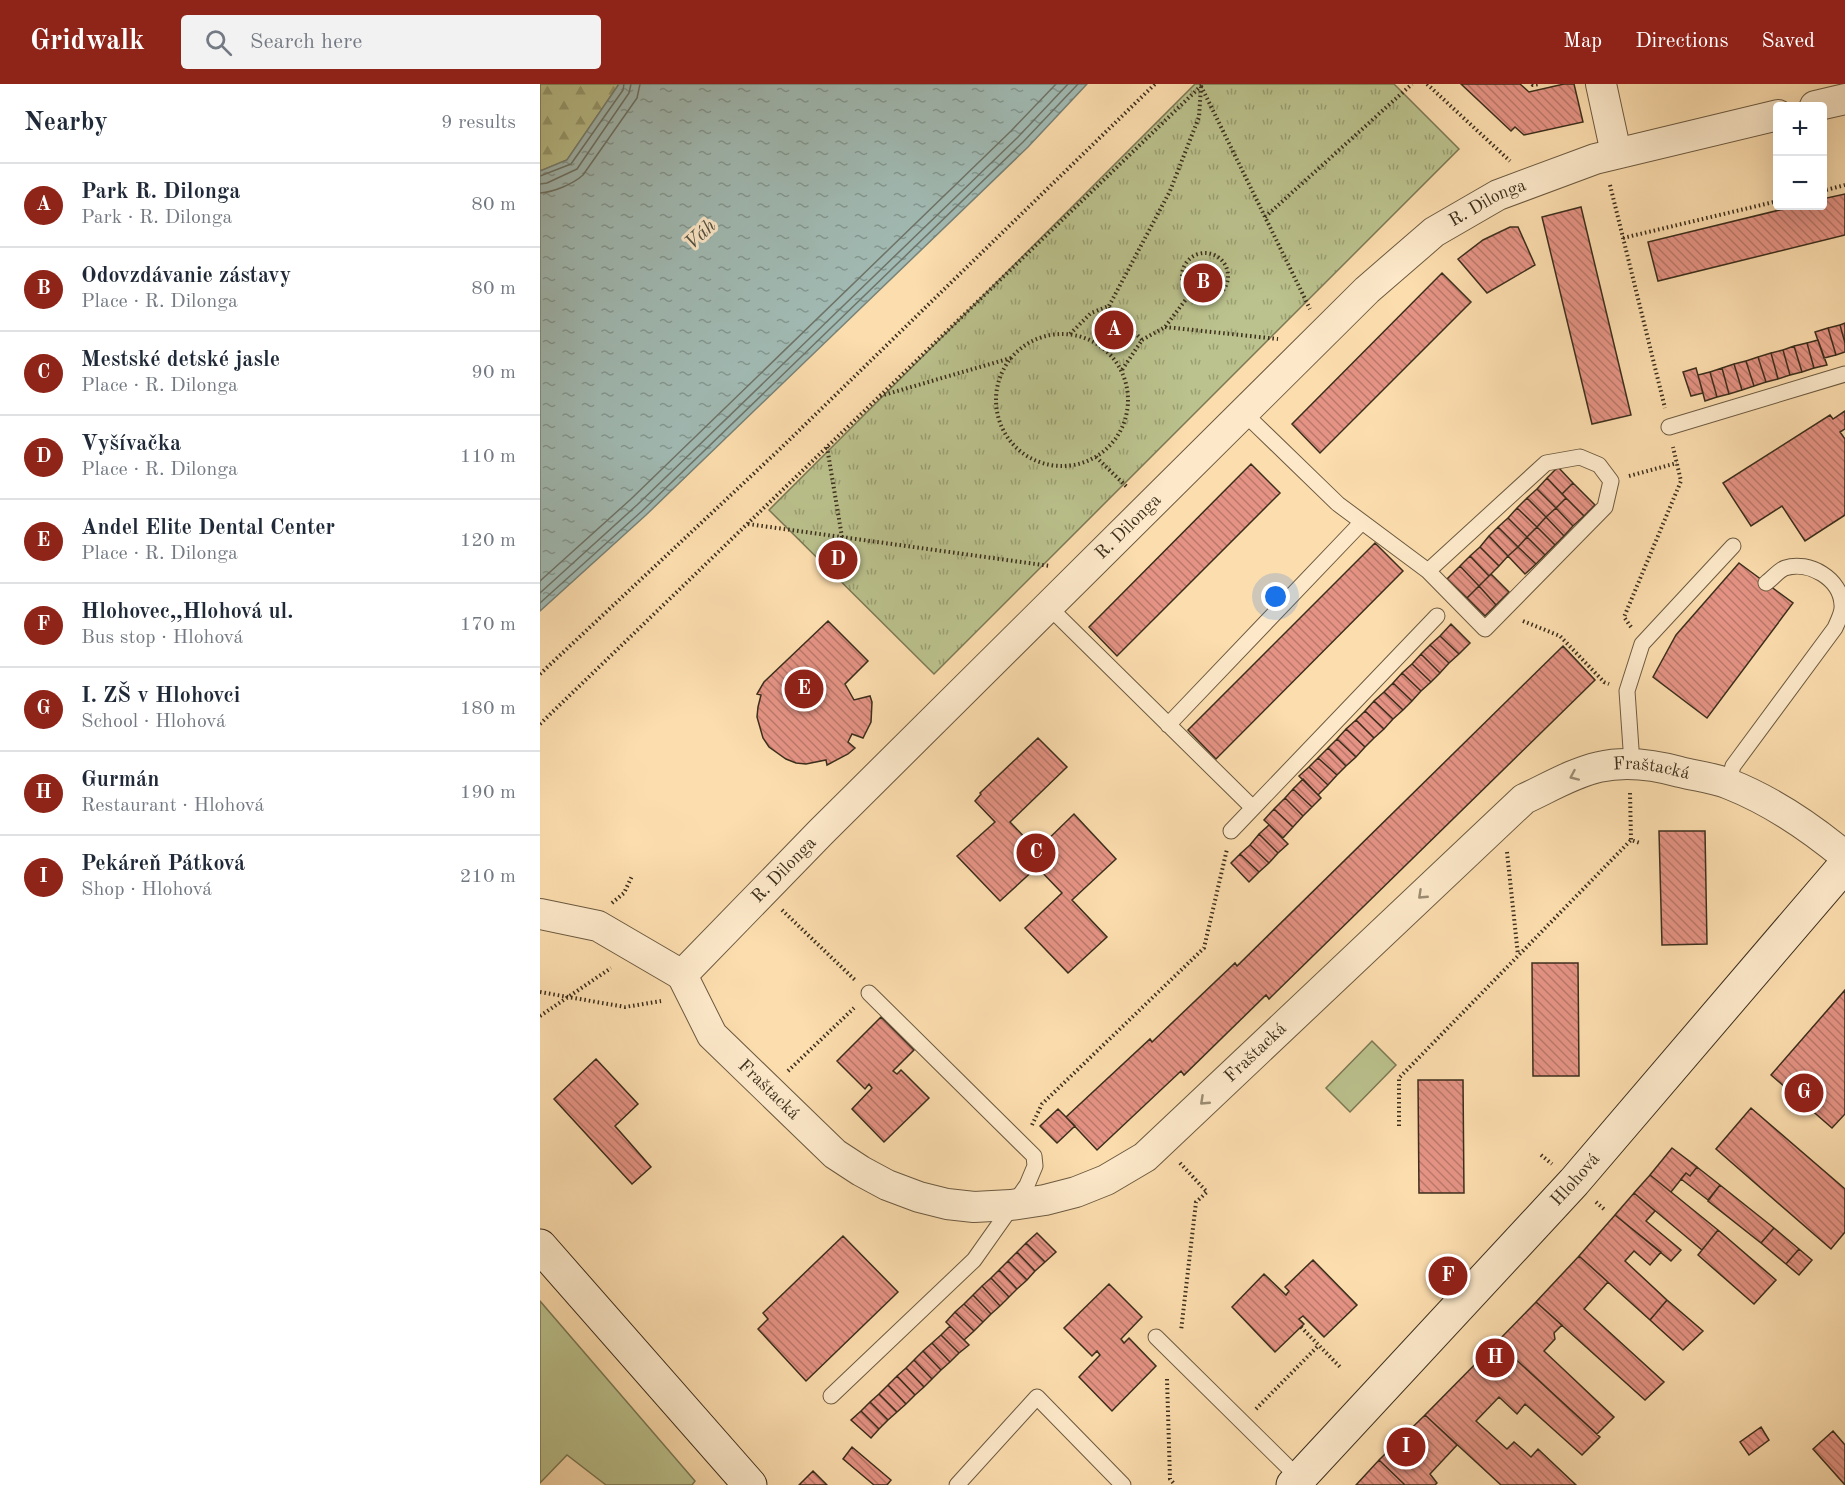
<!DOCTYPE html>
<html lang="en">
<head>
<meta charset="utf-8">
<style>
  :root { --surface:#fff; --page:#f2f2f3; --text:#1f2937; --muted:#747a83; --line:#e0e1e3; --accent:#8f2418 }
  body { margin:0; font-family:"Old Standard TT",serif; background:var(--page); color:var(--text) }
  .controls { position:absolute; right:18px; top:18px; display:grid; overflow:hidden; border-radius:6px; box-shadow:0 6px 24px #0002 }
  .controls button { width:54px; height:54px; display:grid; place-items:center; padding:0; border:0; border-bottom:2px solid var(--line); background:var(--surface); color:var(--text); font:30px sans-serif }
  .you { position:absolute; left:736px; top:513px; width:21px; height:21px; margin:-15px; border:4px solid #fff; border-radius:50%; background:#1a73e8; box-shadow:0 0 0 9px #1a73e833 }
  .badge { display:grid; place-items:center; width:39px; height:39px; border-radius:50%; background:var(--accent); color:#fff; font-size:20px; font-weight:700 }
  .pin { position:absolute; translate:-50% -50%; border:3px solid #fff; box-shadow:0 2px 6px #0006 }
  .list { margin:0; padding:0; list-style:none }
  h2 { display:flex; justify-content:space-between; align-items:center; height:78px; margin:0; padding:0 24px; font-size:26px }
  h2 small { font-size:20px; font-weight:400; color:var(--muted) }
  .list li { display:grid; grid-template-columns:39px 1fr auto; gap:18px; align-items:center; box-sizing:border-box; height:84px; padding:0 24px; border-top:2px solid var(--line) }
  .list b { display:block; font-size:22px; white-space:nowrap }
  .list p { margin:0; font-size:20px; white-space:nowrap; color:var(--muted) }
  .list em { font-size:20px; font-style:normal; color:var(--muted) }
  .icon { flex:none; width:33px; height:33px; fill:none; stroke:currentColor; stroke-width:2; stroke-linecap:round; stroke-linejoin:round }
  .map { position:relative; flex:none; width:1305px; height:1401px; overflow:hidden }
  header { display:flex; align-items:center; gap:36px; box-sizing:border-box; height:84px; padding:0 30px; background:var(--accent); color:#fff }
  header strong { font-size:28px }
  nav { display:flex; gap:33px; margin-inline-start:auto; font-size:21px }
  .search { width:420px; height:54px; background:var(--page); display:flex; align-items:center; gap:15px; box-sizing:border-box; padding:0 21px; border-radius:6px; color:var(--muted); font-size:22px }
  main { display:flex }
  aside { flex:1; background:var(--surface) }
  .map>svg:first-child { display:block }
</style>
</head>
<body>
<header>
<strong>Gridwalk</strong>
<div class="search"><svg class="icon" aria-label="search" viewBox="0 0 24 24"><circle cx="10" cy="10" r="6"/><path d="M15 15l6 6"/></svg>Search here</div>
<nav><a>Map</a><a>Directions</a><a>Saved</a></nav>
</header>
<main>
<aside>
<h2>Nearby<small>9 results</small></h2>
<ul class="list">
<li><span class="badge">A</span><div><b>Park R. Dilonga</b><p>Park · R. Dilonga</p></div><em>80 m</em></li>
<li><span class="badge">B</span><div><b>Odovzdávanie zástavy</b><p>Place · R. Dilonga</p></div><em>80 m</em></li>
<li><span class="badge">C</span><div><b>Mestské detské jasle</b><p>Place · R. Dilonga</p></div><em>90 m</em></li>
<li><span class="badge">D</span><div><b>Vyšívačka</b><p>Place · R. Dilonga</p></div><em>110 m</em></li>
<li><span class="badge">E</span><div><b>Andel Elite Dental Center</b><p>Place · R. Dilonga</p></div><em>120 m</em></li>
<li><span class="badge">F</span><div><b>Hlohovec,,Hlohová ul.</b><p>Bus stop · Hlohová</p></div><em>170 m</em></li>
<li><span class="badge">G</span><div><b>I. ZŠ v Hlohovci</b><p>School · Hlohová</p></div><em>180 m</em></li>
<li><span class="badge">H</span><div><b>Gurmán</b><p>Restaurant · Hlohová</p></div><em>190 m</em></li>
<li><span class="badge">I</span><div><b>Pekáreň Pátková</b><p>Shop · Hlohová</p></div><em>210 m</em></li>
</ul>
</aside>
<div class="map">
<svg width="1305" height="1401" viewBox="0 0 1305 1401">
  <defs>
    <pattern id="forest-firs" width="22" height="20" patternUnits="userSpaceOnUse" patternTransform="scale(1.5)"><rect width="22" height="20" fill="#bbc28d"/><path d="M5 1l3.5 6h-7zM16 11l3.5 6h-7z" fill="#999e72"/></pattern>
    <pattern id="park-tufts" width="24" height="20" patternUnits="userSpaceOnUse" patternTransform="scale(1.5)"><rect width="24" height="20" fill="#bbc28d"/><path d="M3 7l-1-3M5 7V3M7 7l1-3M15 17l-1-3M17 17v-4M19 17l1-3" fill="none" stroke="#999e72"/></pattern>
    <pattern id="water-ripples" width="26" height="14" patternUnits="userSpaceOnUse" patternTransform="scale(1.5)"><rect width="26" height="14" fill="#a1bab3"/><path d="M2 4q2-2 4 0t4 0M15 11q2-2 4 0t4 0" fill="none" stroke="#849891"/></pattern>
    <pattern id="building-back-hatch" width="6" height="6" patternUnits="userSpaceOnUse" patternTransform="scale(1.5)"><rect width="6" height="6" fill="#e59384"/><path d="M-1 5l2 2M0 0l6 6M5-1l2 2" fill="none" stroke="#bb786b"/></pattern>
  </defs>
  <rect width="100%" height="100%" fill="#fcddae"/>
  <filter id="stains"><feTurbulence type="fractalNoise" baseFrequency=".00333" numOctaves="4"/><feColorMatrix values="0 0 0 0 .2 0 0 0 0 .09 0 0 0 0 .02 0 0 0 .5 -.17"/></filter>
  <radialGradient id="worn" r=".72"><stop offset=".6" stop-color="#630" stop-opacity="0"/><stop offset="1" stop-color="#630" stop-opacity=".3"/></radialGradient>
  <path fill="#bbc28d" stroke="#7b7854" stroke-width="1.5" d="M832 957 856 981 810 1028 786 1004Z
    M0 1217 155 1397 152 1401H66L27 1371 0 1399Z"/>
  <path fill="url(#forest-firs)" stroke="#7b7854" stroke-width="1.5" d="M0 0H79L27 76 0 87Z"/>
  <path fill="url(#park-tufts)" stroke="#7b7854" stroke-width="1.5" d="M655 0H854L919 65 394 590 229 426Z"/>
  <path fill="url(#water-ripples)" stroke="#788277" stroke-width="1.5" d="M79 0H547L488 63 106 431 0 527V87L27 76Z"/>
  <g fill="none" stroke-linecap="round" stroke-linejoin="round">
    <path stroke="#6e7468" stroke-width="1.5" d="M0 92 31 80 83 6 84 0
      M0 100 7 99 37 85 89 9 91 0
      M0 109C14 108 33 100 43 91L97 14 100 0
      M0 497 91 415 471 47 516 0
      M0 509 97 421 478 53 528 0
      M0 519 102 427 483 58 538 0"/>
  </g>
  <path fill="url(#building-back-hatch)" stroke="#3b2e1c" stroke-width="1.5" d="M921 0H980L989 8 1024 0H1034L1043 38 984 51 975 43 971 47Z
    M1305 110V151L1118 197 1108 158 1256 122H1282V115Z
    M1041 123 1091 331 1052 340 1002 133Z
    M970 143H978L995 181 947 209 918 175 943 156Z
    M902 189 931 218 780 369 752 340Z
    M1305 239V259L1300 241Z
    M1300 241 1305 259V268L1296 271 1288 244Z
    M1288 244 1296 271 1284 274 1275 248Z
    M1278 256 1287 281 1274 284 1267 259Z
    M1267 259 1274 284 1262 288 1254 262Z
    M1254 262 1262 288 1250 291 1243 266Z
    M1243 266 1250 291 1238 295 1231 269Z
    M1231 269 1238 295 1226 298 1218 273Z
    M1218 273 1226 298 1214 302 1206 277Z
    M1206 277 1214 302 1202 306 1194 280Z
    M1194 280 1202 306 1189 310 1182 284Z
    M1156 284 1163 309 1151 312 1143 288Z
    M1182 284 1189 310 1177 313 1170 288Z
    M1170 288 1177 313 1165 317 1158 291Z
    M1305 327V345L1300 348 1305 355V431L1265 457 1242 422 1211 442 1183 399 1290 331 1293 335Z
    M711 380 740 409 577 572 549 543Z
    M1018 383 1033 399 1022 410 1007 394Z
    M1007 394 1026 414 1016 424 997 405Z
    M1033 399 1055 421 1044 432 1022 410Z
    M997 405 1016 424 1006 433 987 414Z
    M987 414 1006 433 997 443 977 424Z
    M1026 414 1044 432 1033 442 1016 424Z
    M977 424 997 443 987 453 968 434Z
    M1016 424 1033 442 1024 452 1006 433Z
    M1006 433 1024 452 1015 461 997 443Z
    M968 434 987 453 978 463 958 443Z
    M958 443 978 463 968 472 949 452Z
    M997 443 1015 461 1005 471 987 453Z
    M949 452 968 472 959 482 940 463Z
    M987 453 1005 471 996 480 978 463Z
    M835 459 863 487 676 675 648 646Z
    M940 463 959 482 949 492 930 472Z
    M978 463 996 480 985 490 968 472Z
    M930 472 949 492 939 502 920 482Z
    M1199 479 1253 519 1167 634 1113 593 1136 551Z
    M920 482 939 502 927 514 907 495Z
    M951 490 969 508 956 521 939 502Z
    M939 502 956 521 945 532 927 514Z
    M288 537 328 577 305 600 314 616 330 612 332 618 331 638 323 654 312 650 308 658 315 664 308 670 287 681 286 676 266 680 256 679 246 675 229 663 223 654 217 633 218 623 221 611 217 610 224 598Z
    M911 540 930 559 919 570 900 552Z
    M900 552 919 570 909 579 890 561Z
    M890 561 909 579 900 589 881 570Z
    M1023 562 1055 596 729 915 726 911 644 991 641 987 557 1066 526 1033 610 955 612 958 695 879 697 882Z
    M881 570 900 589 891 598 872 580Z
    M872 580 891 598 881 607 862 589Z
    M862 589 881 607 872 617 853 599Z
    M853 599 872 617 863 626 844 608Z
    M844 608 863 626 853 635 834 617Z
    M834 617 853 635 844 645 825 627Z
    M825 627 844 645 834 654 816 636Z
    M816 636 834 654 825 663 806 645Z
    M806 645 825 663 816 673 797 655Z
    M498 654 527 683 470 738 497 766 534 730 576 775 532 816 567 853 528 889 485 844 522 809 497 783 460 817 417 772 455 738 435 717 441 710 440 709Z
    M797 655 816 673 806 682 788 664Z
    M788 664 806 682 797 691 778 674Z
    M778 674 797 691 788 701 769 683Z
    M769 683 788 701 778 711 759 692Z
    M763 695 781 714 772 723 753 705Z
    M753 705 772 723 763 732 745 714Z
    M745 714 763 732 753 743 734 725Z
    M734 725 753 743 743 754 724 736Z
    M729 741 748 760 738 769 719 750Z
    M1119 747H1165L1167 860 1122 861Z
    M719 750 738 769 729 779 710 761Z
    M710 761 729 779 719 788 700 770Z
    M700 770 719 788 709 798 691 779Z
    M992 879H1038L1039 992H993Z
    M1305 906V1030L1292 1044 1231 991Z
    M341 933 374 966 353 987 357 990 361 986 389 1014 344 1058 312 1025 332 1004 329 1000 325 1005 297 977Z
    M56 975 98 1020 75 1042 111 1083 92 1100 14 1015Z
    M878 996H923L924 1109H879Z
    M1211 1024 1305 1105V1148L1291 1165 1176 1065Z
    M518 1025 535 1042 517 1059 500 1042Z
    M1132 1064 1157 1083 1150 1092 1146 1089 1131 1108 1110 1091Z
    M1157 1083 1180 1101 1168 1116 1141 1095 1146 1089 1150 1092Z
    M1110 1091 1178 1146 1162 1166 1094 1109Z
    M1180 1101 1234 1144 1221 1159 1168 1117Z
    M1094 1109 1115 1127 1106 1137 1141 1166 1131 1177 1075 1131Z
    M1075 1131 1121 1168 1110 1181 1094 1167 1085 1177 1127 1216 1110 1236 1039 1172Z
    M1234 1144 1259 1165 1246 1180 1221 1159Z
    M1178 1146 1236 1196 1214 1220 1158 1171Z
    M497 1149 516 1168 505 1178 486 1159Z
    M303 1152 358 1208 266 1297 218 1245 228 1235 223 1229Z
    M486 1159 505 1178 495 1187 477 1168Z
    M1259 1165 1272 1176 1259 1191 1246 1180Z
    M477 1168 495 1187 487 1196 468 1177Z
    M1039 1172 1068 1198 1044 1225 1124 1298 1105 1316 996 1218Z
    M773 1176 817 1221 784 1253 763 1232 759 1235 764 1240 735 1268 692 1223 724 1190 746 1211 749 1207 745 1203Z
    M468 1177 487 1196 477 1205 459 1186Z
    M459 1186 477 1205 469 1213 451 1194Z
    M451 1194 469 1213 460 1222 442 1202Z
    M569 1200 602 1233 581 1255 584 1259 589 1254 616 1282 572 1327 539 1293 560 1271 557 1267 552 1272 524 1244Z
    M442 1202 460 1222 451 1230 433 1211Z
    M433 1211 451 1230 443 1238 424 1220Z
    M1127 1216 1163 1247 1143 1266 1110 1236Z
    M996 1218 1022 1241 1014 1249 1015 1255 1004 1267 1074 1333 1057 1350 957 1258Z
    M424 1220 443 1238 434 1247 415 1228Z
    M415 1228 434 1247 424 1256 406 1238Z
    M410 1242 429 1261 419 1269 401 1251Z
    M401 1251 419 1269 410 1278 392 1259Z
    M957 1258 1060 1353 1042 1371 985 1320 977 1330 959 1313 936 1337 967 1365 974 1358 991 1373 998 1365 1036 1401H961L885 1331Z
    M392 1259 410 1278 401 1286 383 1267Z
    M383 1267 401 1286 392 1295 374 1276Z
    M374 1276 392 1295 384 1303 366 1284Z
    M366 1284 384 1303 375 1311 357 1292Z
    M357 1292 375 1311 366 1320 348 1301Z
    M348 1301 366 1320 357 1328 339 1310Z
    M339 1310 357 1328 348 1336 330 1318Z
    M330 1318 348 1336 339 1345 321 1327Z
    M321 1327 339 1345 331 1354 311 1336Z
    M885 1331 917 1361 890 1390 897 1399 895 1401H865L839 1376Z
    M1221 1343 1229 1356 1209 1371 1200 1358Z
    M1293 1347 1305 1361V1401L1273 1365Z
    M312 1363 351 1396 347 1401H334L303 1375Z
    M839 1376 865 1401H816Z
    M273 1387 287 1401H259Z"/>
  <g fill="none" stroke-linecap="round" stroke-linejoin="round">
    <g stroke="#6b5a40" stroke-width="17">
      <path id="lane" d="M704 329 798 420 888 487 1006 379 1040 373 1059 381 1071 397 1065 423 945 545 888 487
        M1129 343 1305 290
        M509 523 713 724
        M628 641 822 438
        M1090 680 1091 665 1087 607 1102 560 1193 462
        M1188 700 1193 682 1295 544C1298 537 1303 528 1302 521 1301 495 1269 476 1245 484 1239 486 1232 495 1226 499
        M691 747 897 532
        M616 1253 759 1394
        M291 1312 434 1176 487 1101 495 1082 494 1072 329 909
        M417 1401 497 1313 583 1401"/>
    </g>
    <g stroke="#6b5a40" stroke-width="32">
      <g id="street">
        <path d="M1061 0 1076 69"/>
        <path d="M1275 22 1305 15"/>
        <path id="s1" d="M0 830 58 842 142 891 281 748 827 206 894 148 958 111 1055 75 1238 31"/>
        <path id="s2" d="M142 891 172 951 295 1070 321 1087 347 1101 379 1113 407 1120 434 1123 471 1121 505 1116 536 1108 566 1096 605 1073 984 715C1008 704 1033 689 1059 683 1085 677 1115 681 1140 688 1156 692 1174 694 1189 700 1232 717 1270 743 1305 772"/>
      </g>
    </g>
    <g stroke="#3b2e1c" stroke-width="35">
      <g id="secondary">
        <path d="M0 1162 210 1401"/>
        <path id="s3" d="M753 1401 1034 1098 1305 781"/>
      </g>
    </g>
    <path stroke="#3b2e1c" stroke-width="4" stroke-dasharray="1.5 3" stroke-linecap="butt" d="M887 0 970 77
      M992 0 993 1 1000 0
      M661 2 770 225
      M1070 101 1125 324
      M1282 107 1305 101
      M725 133 872 0
      M1083 154 1238 117
      M642 192a23 23 0 1 1 46 0a23 23 0 1 1-46 0Z
      M569 222 630 107 659 33 661 3
      M625 243 738 255
      M456 316a66 66 0 1 1 132 0a66 66 0 1 1-132 0Z
      M530 250 551 229 569 222 602 256 582 286
      M602 256 625 243 650 210
      M340 312 471 274
      M287 363 302 453
      M556 373 588 404
      M1089 392 1137 379
      M208 440 510 482
      M983 537 1020 552 1064 598 1069 600
      M1091 543 1084 533 1141 397 1133 363
      M0 590 241 364 615 0
      M0 640 663 0
      M1090 709 1091 756
      M967 768 978 871
      M72 819 84 809 92 792
      M242 826 315 896
      M0 908 85 923 121 917
      M0 932 71 884
      M248 987 314 924
      M492 1041 502 1020 664 864 687 765
      M859 1042V994L1091 756 1100 759
      M1001 1071 1012 1080
      M640 1079 667 1108 656 1118 641 1247
      M1056 1118 1065 1126
      M761 1243 801 1284
      M627 1295 630 1395 635 1401
      M716 1325 779 1261"/>
    <use href="#lane" stroke="#fde9ca" stroke-width="15"/>
    <use href="#street" stroke="#fde9ca" stroke-width="30"/>
    <use href="#secondary" stroke="#fde9ca" stroke-width="33"/>
  </g>
  <defs><path id="oneway-chevron" d="M-2-3.5L2.5 0L-2 3.5" fill="none" stroke-width="1.6" stroke-linecap="round" stroke-linejoin="round" transform="scale(1.5)"/></defs>
  <g stroke="#9c8c73">
    <use href="#oneway-chevron" transform="translate(1034 692) rotate(156)"/>
    <use href="#oneway-chevron" transform="translate(882 811) rotate(137)"/>
    <use href="#oneway-chevron" transform="translate(664 1017) rotate(137)"/>
  </g>
  <g text-anchor="middle" dominant-baseline="central" stroke-width="6" stroke-linejoin="round" paint-order="stroke">
    <g font-size="18" fill="#3b2e1c" stroke="#fde9ca">
      <text stroke="none"><textPath href="#s1" startOffset="1275">R. Dilonga</textPath></text>
      <text stroke="none"><textPath href="#s1" startOffset="789">R. Dilonga</textPath></text>
      <text stroke="none"><textPath href="#s2" startOffset="1226">Fraštacká</textPath></text>
      <text stroke="none"><textPath href="#s1" startOffset="303">R. Dilonga</textPath></text>
      <text stroke="none"><textPath href="#s2" startOffset="722">Fraštacká</textPath></text>
      <text stroke="none"><textPath href="#s2" startOffset="146">Fraštacká</textPath></text>
      <text stroke="none"><textPath href="#s3" startOffset="416">Hlohová</textPath></text>
    </g>
    <g font-size="20" font-style="italic" fill="#545142" stroke="#fde9ca">
      <text transform="translate(161 151) rotate(-43)">Váh</text>
    </g>
  </g>
  <rect width="100%" height="100%" filter="url(#stains)"/>
  <rect width="100%" height="100%" fill="url(#worn)"/>
</svg>
<div class="controls">
<button>+</button>
<button>−</button>
</div>
<div class="you"></div>
<div class="pin badge" style="left:574px;top:246px">A</div>
<div class="pin badge" style="left:663px;top:199px">B</div>
<div class="pin badge" style="left:496px;top:769px">C</div>
<div class="pin badge" style="left:298px;top:476px">D</div>
<div class="pin badge" style="left:264px;top:605px">E</div>
<div class="pin badge" style="left:908px;top:1192px">F</div>
<div class="pin badge" style="left:1264px;top:1009px">G</div>
<div class="pin badge" style="left:955px;top:1274px">H</div>
<div class="pin badge" style="left:866px;top:1363px">I</div>
</div>
</main>
</body>
</html>
